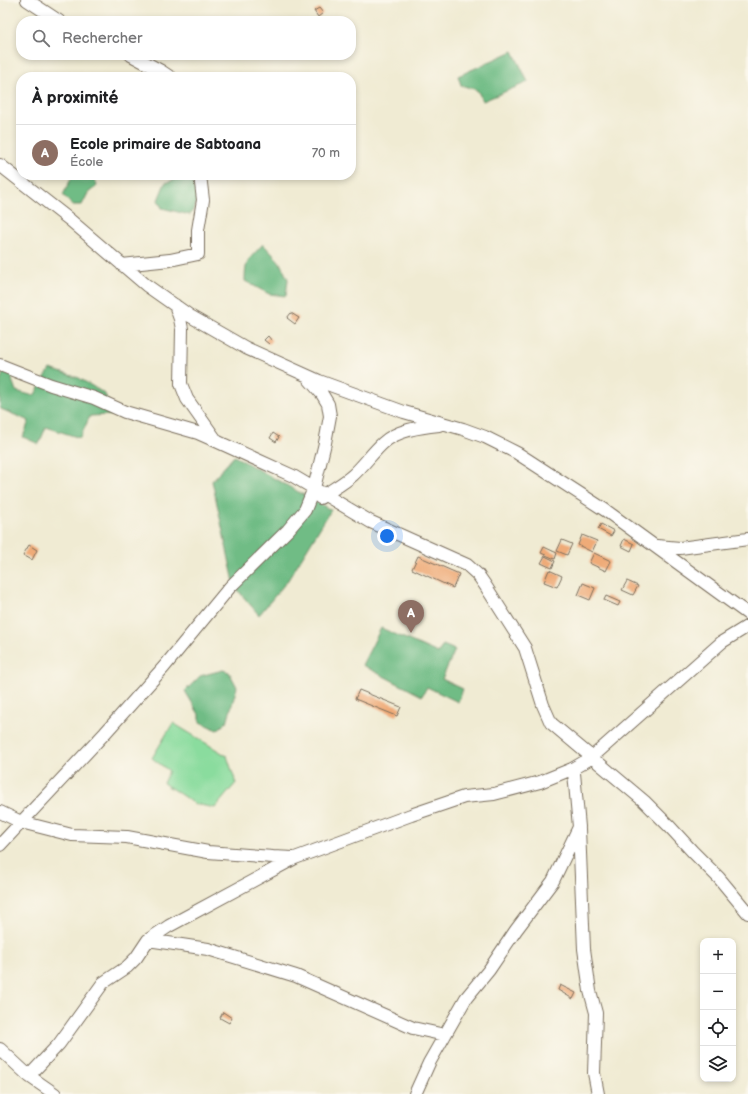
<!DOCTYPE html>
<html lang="fr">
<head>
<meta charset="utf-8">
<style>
  :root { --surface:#fff; --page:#f2f2f2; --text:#202124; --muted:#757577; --line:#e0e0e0; --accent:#c8321e }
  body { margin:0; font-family:"Balsamiq Sans",sans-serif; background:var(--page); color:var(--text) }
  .controls { position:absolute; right:12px; bottom:12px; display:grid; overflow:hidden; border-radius:8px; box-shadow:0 2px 6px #0003 }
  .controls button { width:36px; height:36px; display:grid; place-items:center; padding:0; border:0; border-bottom:1px solid var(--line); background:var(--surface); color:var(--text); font:20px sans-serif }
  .you { position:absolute; left:387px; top:536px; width:14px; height:14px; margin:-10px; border:3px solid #fff; border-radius:50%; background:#1a73e8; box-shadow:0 0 0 6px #1a73e833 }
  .badge { display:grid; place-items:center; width:26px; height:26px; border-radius:50%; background:var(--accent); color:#fff; font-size:13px; font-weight:700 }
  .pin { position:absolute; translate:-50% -33px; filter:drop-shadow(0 1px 2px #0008) }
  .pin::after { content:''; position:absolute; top:21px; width:14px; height:12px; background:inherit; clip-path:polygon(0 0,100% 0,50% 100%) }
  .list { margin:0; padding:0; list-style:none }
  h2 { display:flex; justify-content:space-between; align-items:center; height:52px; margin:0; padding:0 16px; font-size:17px }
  h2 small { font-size:13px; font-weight:400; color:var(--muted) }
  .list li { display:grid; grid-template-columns:26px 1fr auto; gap:12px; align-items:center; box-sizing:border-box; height:56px; padding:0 16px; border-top:1px solid var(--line) }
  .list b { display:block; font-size:15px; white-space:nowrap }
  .list p { margin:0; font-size:13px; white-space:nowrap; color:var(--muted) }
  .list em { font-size:13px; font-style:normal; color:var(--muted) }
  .icon { flex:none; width:22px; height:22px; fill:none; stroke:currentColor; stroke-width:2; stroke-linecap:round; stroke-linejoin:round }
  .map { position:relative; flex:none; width:748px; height:1094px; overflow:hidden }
  .search { position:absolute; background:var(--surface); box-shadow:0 2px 6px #0003; left:16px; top:16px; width:340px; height:44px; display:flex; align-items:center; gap:10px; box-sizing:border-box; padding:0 14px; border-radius:16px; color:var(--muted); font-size:15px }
  .panel { position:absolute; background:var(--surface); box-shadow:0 2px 6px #0003; left:16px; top:72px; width:340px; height:108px; border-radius:16px }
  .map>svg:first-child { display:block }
</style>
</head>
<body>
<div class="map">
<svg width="748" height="1094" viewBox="0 0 748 1094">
  <rect width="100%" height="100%" fill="#fbf7ec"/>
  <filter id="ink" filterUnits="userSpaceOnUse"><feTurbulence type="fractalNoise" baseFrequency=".025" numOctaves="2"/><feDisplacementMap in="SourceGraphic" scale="8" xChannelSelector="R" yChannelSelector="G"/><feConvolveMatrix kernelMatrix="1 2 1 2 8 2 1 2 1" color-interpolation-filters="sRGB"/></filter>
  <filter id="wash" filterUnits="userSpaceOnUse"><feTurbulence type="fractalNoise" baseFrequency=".012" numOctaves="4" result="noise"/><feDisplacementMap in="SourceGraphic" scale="16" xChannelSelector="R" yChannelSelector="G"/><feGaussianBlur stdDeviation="0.9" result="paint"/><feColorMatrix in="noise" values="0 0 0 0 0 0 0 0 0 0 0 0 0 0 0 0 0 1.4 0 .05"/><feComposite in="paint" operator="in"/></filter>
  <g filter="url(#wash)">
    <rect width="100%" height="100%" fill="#f0ebd3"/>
    <path fill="#8adc9e" stroke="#62835e" d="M173 723 227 756 236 783 215 808 195 804 163 783 169 771 152 758Z"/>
    <path fill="#6fbc85" stroke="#557352" d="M513 51 528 82 483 101 477 90 461 85 458 76Z
      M73 175H94L97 186 88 193 82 205H72L63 195Z
      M194 177 196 181 199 199 190 215 162 208 158 200 165 183 181 178Z
      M263 244 279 261 288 279 286 296 269 294 245 281C245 259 249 260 263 244Z
      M5 368 14 372 12 380 16 391 34 396 50 369 79 378 105 394 112 415 90 416 80 438 46 427 39 444 23 437 29 421 1 409 0 407V381Z
      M234 456 331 510 288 580 259 615 235 587 212 481Z
      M381 628 438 653 443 645 455 650 442 679 463 689 458 702 427 687 422 696 362 665Z
      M223 670 229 672 237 687 227 722 217 730 200 722V716L185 691 200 676Z"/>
    <g id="blocks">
      <path fill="#efab78" d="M319 8 323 13 318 17 314 11Z
        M291 313 299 318 295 324 287 318Z
        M268 336 272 341 269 344 264 340Z
        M273 433 279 437 276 442 270 438Z
        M601 524 614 531 611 536 598 529Z
        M582 535 597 541 592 552 578 545Z
        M624 539 634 544 631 551 621 546Z
        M562 540 572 544 567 555 557 551Z
        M29 545 37 550 32 560 23 555Z
        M544 547 557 553 555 559 541 553Z
        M594 553 611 561 606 571 589 563Z
        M418 556 459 574 453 588 412 569Z
        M545 556 555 561 552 568 541 563Z
        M549 570 562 576 557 587 544 582Z
        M627 581 638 586 633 595 622 590Z
        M583 583 595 588 590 600 578 595Z
        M606 596 620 602 618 606 604 600Z
        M359 690 401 707 397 716 355 699Z
        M560 985 576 993 573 999 558 990Z
        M223 1012 232 1018 229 1023 220 1018Z"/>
    </g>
  </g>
  <g filter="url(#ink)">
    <use href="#blocks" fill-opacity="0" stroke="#7a6e5d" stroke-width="1"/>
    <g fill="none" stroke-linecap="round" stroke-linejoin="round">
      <g stroke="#7a6e5d" stroke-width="14">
        <path id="minor" d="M27 0 59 21
          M131 55 161 71 170 77
          M0 165 70 220 146 285 190 316 246 348 319 381 404 412 463 429 485 437 517 453 605 510 748 614
          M122 265 170 260 198 254V230L203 200 200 175
          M175 305 180 319 182 329 181 384 187 399 216 440
          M0 365 51 385 94 398 125 412 198 433 216 441 293 476 371 522 467 565 478 575 485 585 525 648 543 705 551 723 644 801 670 827 693 852 719 878 748 913
          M320 498C331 490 343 484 353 475 364 465 372 453 383 443 397 430 420 427 439 425
          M657 546 680 548 748 539
          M0 812 21 822 72 835 127 837 208 852 273 857 293 858
          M579 829 584 949 590 991 596 1013 594 1073 598 1094
          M0 845 105 733 164 667 230 587 288 530 305 510 314 488 325 443 330 416 328 404 322 394 308 378
          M148 940 208 949 296 976 413 1028 445 1035
          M0 1049 29 1076 55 1094
          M29 1076 59 1044 103 983 127 967 136 958 148 940 169 926 295 858 411 815 464 797 494 794 540 782 572 769 591 758 722 642 748 626
          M415 1094 429 1063 466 998 489 970 516 930 553 881 579 827 574 773 572 769"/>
      </g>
      <use href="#minor" stroke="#fff" stroke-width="12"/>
    </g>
  </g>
</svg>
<div class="controls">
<button>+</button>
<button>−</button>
<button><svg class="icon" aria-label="locate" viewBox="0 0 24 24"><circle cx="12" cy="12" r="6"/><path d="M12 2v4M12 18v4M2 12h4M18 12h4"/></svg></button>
<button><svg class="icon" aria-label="layers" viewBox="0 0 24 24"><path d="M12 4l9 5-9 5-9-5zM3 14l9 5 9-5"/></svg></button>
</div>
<div class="you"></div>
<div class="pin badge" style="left:411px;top:633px;background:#8d6e63">A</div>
<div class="search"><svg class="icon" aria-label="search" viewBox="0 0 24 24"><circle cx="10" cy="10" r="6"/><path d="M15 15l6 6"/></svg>Rechercher</div>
<section class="panel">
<h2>À proximité<small></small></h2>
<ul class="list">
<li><span class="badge" style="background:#8d6e63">A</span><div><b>Ecole primaire de Sabtoana</b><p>École</p></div><em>70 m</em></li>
</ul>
</section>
</div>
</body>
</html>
